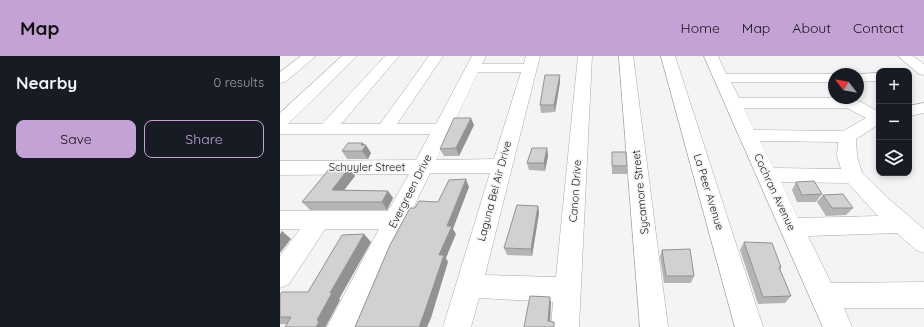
<!DOCTYPE html>
<html lang="en">
<head>
<meta charset="utf-8">
<style>
  :root { --surface:#171b24; --page:#20242c; --text:#f1f3f6; --muted:#9ea1a6; --line:#363941; --accent:#c4a2d6 }
  body { margin:0; font-family:Quicksand,sans-serif; background:var(--page); color:var(--text) }
  .controls { position:absolute; right:12px; top:12px; display:grid; overflow:hidden; border-radius:8px; box-shadow:0 2px 6px #0003 }
  .controls button { width:36px; height:36px; display:grid; place-items:center; padding:0; border:0; border-bottom:1px solid var(--line); background:var(--surface); color:var(--text); font:20px sans-serif }
  .compass { position:absolute; left:548px; top:12px; width:36px; height:36px; border-radius:50%; background:var(--surface); box-shadow:0 2px 6px #0003; rotate:301deg }
  .list { margin:0; padding:0; list-style:none }
  h2 { display:flex; justify-content:space-between; align-items:center; height:52px; margin:0; padding:0 16px; font-size:17px }
  h2 small { font-size:13px; font-weight:400; color:var(--muted) }
  .actions { display:flex; gap:8px; padding:12px 16px }
  .actions a { flex:1; padding:9px 0; border:1px solid var(--accent); border-radius:8px; text-align:center; font-size:14px; color:var(--accent) }
  .actions .main { background:var(--accent); color:#111 }
  .icon { flex:none; width:22px; height:22px; fill:none; stroke:currentColor; stroke-width:2; stroke-linecap:round; stroke-linejoin:round }
  .map { position:relative; flex:none; width:644px; height:271px; overflow:hidden }
  header { display:flex; align-items:center; gap:24px; box-sizing:border-box; height:56px; padding:0 20px; background:var(--accent); color:#111 }
  header strong { font-size:19px }
  nav { display:flex; gap:22px; margin-inline-start:auto; font-size:14px }
  main { display:flex }
  aside { flex:1; background:var(--surface) }
  .map>svg:first-child { display:block }
</style>
</head>
<body>
<header>
<strong>Map</strong>
<nav><a>Home</a><a>Map</a><a>About</a><a>Contact</a></nav>
</header>
<main>
<aside>
<h2>Nearby<small>0 results</small></h2>
<ul class="list">
</ul>
<div class="actions"><a class="main">Save</a><a>Share</a></div>
</aside>
<div class="map">
<svg width="644" height="271" viewBox="0 0 644 271">
  <rect width="100%" height="100%" fill="#f4f4f6"/>
  <g fill="none" stroke-linecap="round" stroke-linejoin="round">
    <g stroke="#aaaaab" stroke-width="1">
      <path id="minor" d="M21 0H36L5 26 0 27V16Z
        M62 0H77L8 68H42L105 0H119L61 68H100L149 0H163L117 68H156L192 0H206L202 8H244L246 0H260L205 219 276 221 298 0H312L299 271H271L273 246 199 242 191 271H163L210 117H150L76 271H47L99 173H45L9 228 0 232V200L20 173H0V155H108L129 118 0 119V105L136 104 150 78H0V57ZM198 16H241L214 103 156 104Z
        M339 0H353L388 271H360Z
        M381 0H395L483 271H455Z
        M424 0H438L446 18H556H554V26H451L459 42H567L581 46 599 56V68L576 83 577 100 582 117 610 144 644 173V197L636 194 617 177 528 180 551 227 644 226V252H564L572 271H543ZM464 52H567L586 62 563 75 474 74ZM480 85 558 86 557 100 561 113 494 112ZM501 126 568 127 598 160 518 162Z
        M618 0H633L644 8V19L639 18Z
        M599 17V25L578 26V18H576Z
        M644 47V57L629 60V50Z"/>
    </g>
    <use href="#minor" fill="#fff" fill-rule="evenodd"/>
  </g>
  <path fill="#b5b4b3" d="M280 19V26L275 56 261 57 260 49Z
    M194 69 179 100H164L160 93Z
    M85 89 91 97 88 103H67L62 95Z
    M267 92 268 100 265 115 249 114 247 107Z
    M332 96 347 110V118H332Z
    M69 112 75 120 64 134 108 135 113 142 107 154H30L22 146Z
    M516 126 542 138 536 146H517L512 134Z
    M543 139 573 152 566 159 546 160 537 146Z
    M258 150 259 157 252 200 227 199 224 192Z
    M91 186 59 243 60 244 46 270V271H5L7 268H0V238L28 236Z
    M464 186 501 211 500 214 511 240 505 247 478 248 460 194Z
    M382 194 414 220 411 227H384L380 201Z"/>
  <path fill="#939292" d="M280 19V26L275 56 274 49Z
    M191 62 194 69 179 100 176 92Z
    M83 87 86 91V89L91 97 88 103 82 95 81 89Z
    M267 92 268 100 265 115 264 107Z
    M69 112 75 120 58 142 52 134Z
    M186 123 189 131 173 173 176 178 166 202 168 206 151 262 147 271H139L167 170Z
    M108 135 113 142 107 154 102 146Z
    M258 150 259 157 252 200 251 193Z
    M2 175 11 183 0 197V178Z
    M84 178 91 186 59 243 60 244 46 270V271H36L37 264 50 237Z
    M270 241 271 247 270 271 268 265Z"/>
  <path fill="#d2d1d0" stroke="#939292" d="M265 19H280L274 49H260Z
    M174 62H191L176 92 160 93Z
    M68 87H83L81 89H86L82 95H62Z
    M252 92H267L264 107H247Z
    M332 96H346L347 110H332Z
    M50 112H69L52 134 108 135 102 146H22Z
    M186 123 167 170H172L159 199H164L145 255 139 271H75L110 189 130 152H135L139 145 158 146 169 124Z
    M534 125 542 138 522 139 516 126Z
    M563 138 573 152H552L543 139Z
    M237 149 258 150 251 193 224 192Z
    M84 178 50 237H52L37 264 39 266 36 271H5L11 261H0V238L2 236H28L62 179Z
    M464 186 492 187 501 211H499L511 240 483 241Z
    M410 193 414 220H386L382 194Z
    M250 240 270 241 268 265 274 266V271H244Z"/>
  <g text-anchor="middle" dominant-baseline="central" stroke-width="3" stroke-linejoin="round" paint-order="stroke">
    <g font-size="11" fill="#171717" stroke="#f4f4f6">
      <text x="87" y="111">Schuyler Street</text>
      <text transform="translate(130 135) rotate(-63)">Evergreen Drive</text>
      <text transform="translate(214 135) rotate(-75)">Laguna Bel Air Drive</text>
      <text transform="translate(295 135) rotate(-86)">Canon Drive</text>
      <text transform="translate(360 136) rotate(-96)">Sycamore Street</text>
      <text transform="translate(429 136) rotate(73)">La Peer Avenue</text>
      <text transform="translate(495 136) rotate(65)">Cochran Avenue</text>
    </g>
  </g>
</svg>
<div class="controls">
<button>+</button>
<button>−</button>
<button><svg class="icon" aria-label="layers" viewBox="0 0 24 24"><path d="M12 4l9 5-9 5-9-5zM3 14l9 5 9-5"/></svg></button>
</div>
<svg class="compass" viewBox="-18 -18 36 36"><path d="M0-13l5 13h-10z" fill="#e53935"/><path d="M0 13l5-13h-10z" fill="#9ea1a6"/></svg>
</div>
</main>
</body>
</html>
